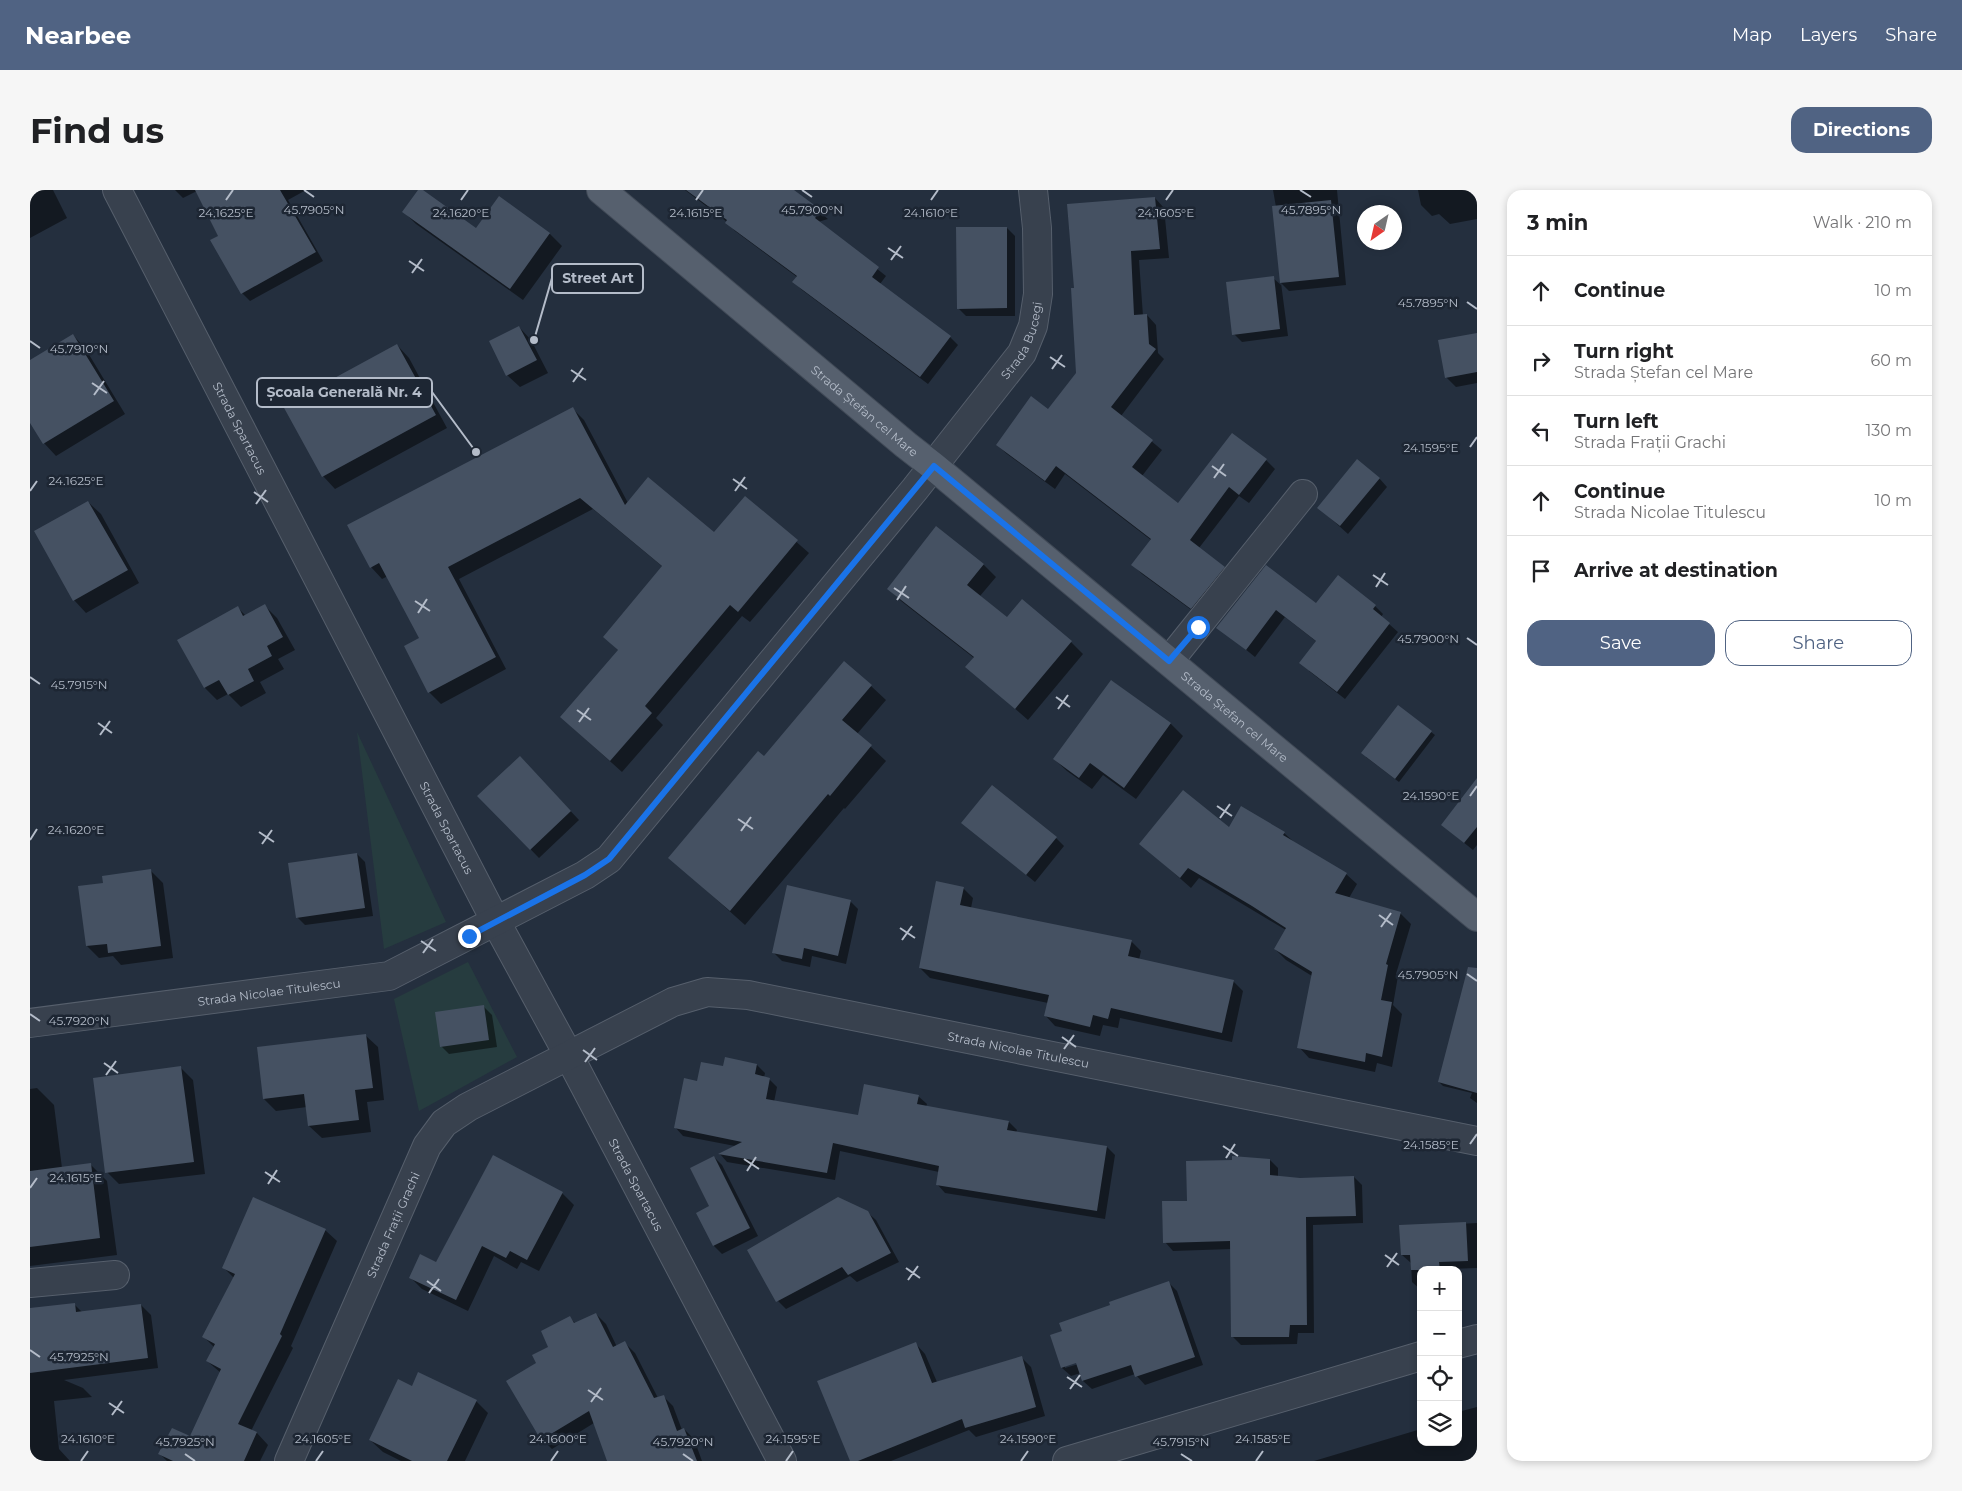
<!DOCTYPE html>
<html lang="en">
<head>
<meta charset="utf-8">
<style>
  :root { --surface:#fff; --page:#f6f6f6; --text:#202124; --muted:#757577; --line:#e0e0e0; --accent:#506383 }
  body { margin:0; font-family:Montserrat,sans-serif; background:var(--page); color:var(--text) }
  .controls { position:absolute; right:15px; bottom:15px; display:grid; overflow:hidden; border-radius:10px; box-shadow:0 2px 8px #0003 }
  .controls button { width:45px; height:45px; display:grid; place-items:center; padding:0; border:0; border-bottom:1px solid var(--line); background:var(--surface); color:var(--text); font:25px sans-serif }
  .compass { position:absolute; left:1327px; top:15px; width:45px; height:45px; border-radius:50%; background:var(--surface); box-shadow:0 2px 8px #0003; rotate:214deg }
  .stop { position:absolute; width:15px; height:15px; margin:-11px; border:4px solid #1a73e8; border-radius:50%; background:#fff }
  .stop.end { background:#1a73e8; border-color:#fff; box-shadow:0 1px 5px #0008 }
  .list { margin:0; padding:0; list-style:none }
  h2 { display:flex; justify-content:space-between; align-items:center; height:65px; margin:0; padding:0 20px; font-size:21px }
  h2 small { font-size:16px; font-weight:400; color:var(--muted) }
  .list li { display:grid; grid-template-columns:32px 1fr auto; gap:15px; align-items:center; box-sizing:border-box; height:70px; padding:0 20px; border-top:1px solid var(--line) }
  .list b { display:block; font-size:19px; white-space:nowrap }
  .list p { margin:0; font-size:16px; white-space:nowrap; color:var(--muted) }
  .list em { font-size:16px; font-style:normal; color:var(--muted) }
  .actions { display:flex; gap:10px; padding:15px 20px }
  .actions a { flex:1; padding:11px 0; border:1px solid var(--accent); border-radius:15px; text-align:center; font-size:18px; color:var(--accent) }
  .actions .main { background:var(--accent); color:#fff }
  .icon { flex:none; width:28px; height:28px; fill:none; stroke:currentColor; stroke-width:2; stroke-linecap:round; stroke-linejoin:round }
  .map { position:relative; flex:none; width:1447px; height:1271px; overflow:hidden; border-radius:15px }
  header { display:flex; align-items:center; gap:30px; box-sizing:border-box; height:70px; padding:0 25px; background:var(--accent); color:#fff }
  header strong { font-size:24px }
  nav { display:flex; gap:28px; margin-inline-start:auto; font-size:18px }
  .intro { display:flex; align-items:center; justify-content:space-between; box-sizing:border-box; height:120px; padding:0 30px }
  h1 { margin:0; font-size:35px }
  .button { padding:12px 22px; border-radius:15px; background:var(--accent); color:#fff; font-size:18px; font-weight:700 }
  main { display:flex; gap:30px; padding:0 30px }
  aside { flex:1; background:var(--surface); border-radius:15px; box-shadow:0 2px 8px #0003 }
  .map>svg:first-child { display:block }
</style>
</head>
<body>
<header>
<strong>Nearbee</strong>
<nav><a>Map</a><a>Layers</a><a>Share</a></nav>
</header>
<div class="intro"><h1>Find us</h1><a class="button">Directions</a></div>
<main>
<div class="map">
<svg width="1447" height="1271" viewBox="0 0 1447 1271">
  <rect width="100%" height="100%" fill="#242f3e"/>
  <path fill="#263c3f" d="M327 542 416 732 354 759Z
    M438 772 487 867 389 921 364 809Z"/>
  <path fill="#0007" fill-rule="evenodd" d="M0 0H23L37 28 0 48Z
    M145 0H276L258 10 293 71 220 111 212 103 189 46 167 1 153 8Z
    M389 0 447 40 520 44 532 56 493 110 386 34 374 22Z
    M655 0H762L798 29 768 38H796L856 86 850 94 920 147 928 155 898 194 772 100 764 92 767 87 705 41 697 32Z
    M1243 0H1307L1316 95 1259 101 1251 93 1258 146 1212 152 1204 144 1243 88 1251 95 1243 17H1246Z
    M1388 0H1447V29L1420 34 1409 24 1402 26 1391 15Z
    M1125 8 1134 18 1139 68 1109 70 1113 126 1117 125 1126 135 1128 163 1134 169 1091 226 1132 260 1112 286 1149 315 1236 270 1245 279 1219 313 1209 306 1169 358 1203 387 1171 427 1112 384 1103 375 1121 350 1035 284 1025 299 977 264 967 255 1019 221 1048 183 1043 100Z
    M977 38 985 46V126H936L928 118Z
    M489 137 501 150 518 183 490 197 477 185Z
    M1447 144V193L1426 197 1416 187Z
    M43 145 55 158 95 224 26 266 14 253 0 230V171Z
    M367 155 379 168 417 238 305 299 293 286Z
    M543 219 554 230 598 313 684 344 715 307 779 363 720 432 712 426 626 528 633 535 592 582 543 538 589 461 575 447 633 377 563 319 429 389 476 479 411 514 399 502 391 449 358 386 352 389 341 377Z
    M1349 288 1357 297 1318 344 1289 318Z
    M58 312 71 324 109 393 56 423 44 410Z
    M953 374 966 387 950 406 977 429 1041 452 1053 464 998 530 937 477 944 468 871 411 859 399Z
    M1236 377 1286 415 1345 416 1353 424 1351 427 1368 442 1315 509 1279 481 1287 452 1255 427 1225 467 1188 437Z
    M235 416 247 428 265 460 248 469 254 479 230 492 236 503 211 517 198 504 187 510 175 498 208 418 216 426Z
    M1082 491 1141 534 1153 546 1106 609 1073 585 1062 599 1037 581 1024 569Z
    M841 496 856 510 827 544 856 571 815 619 814 618 715 735 640 668 734 568Z
    M1401 542 1405 545 1369 592 1336 567Z
    M498 576 549 630 509 668 449 606Z
    M1447 590V655L1443 660 1412 635Z
    M938 637 1026 648 1034 656 1005 692Z
    M1199 639 1254 643 1264 652 1316 684 1327 694 1319 708 1370 723 1381 734 1366 784 1368 786 1363 815 1372 824 1362 877 1347 873 1345 882 1279 868 1269 857 1282 786 1256 770 1245 759 1256 740 1169 688 1161 698 1111 654Z
    M327 664 335 672 343 726 275 735 267 727Z
    M120 680 133 693 143 768 91 775 83 766 69 768 57 756 74 694Z
    M933 698 943 708 941 718 1101 751 1111 761 1109 770 1203 791 1213 801 1202 852 1090 828 1088 838 1073 835 1070 846 1025 836 1015 825 1018 813 900 788 890 778Z
    M820 711 828 719 816 774 782 766 780 777 752 771 744 763Z
    M454 817 462 825 467 857 419 864 411 856Z
    M1447 829V913L1440 908 1442 903 1413 896 1409 892Z
    M335 845 348 857 354 910 337 912 341 942 292 948 279 936 277 917 246 921 234 909Z
    M696 869 727 875 735 883 734 888 739 889 747 897 744 912 829 926 888 906 897 914 896 917 979 932 987 940 986 943 1077 957 1085 965 1075 1029 915 1003 907 994 909 982 810 961 805 990 697 972 690 964 705 956 653 946 645 937 668 893 694 878Z
    M151 878 163 890 175 984 89 994 77 982Z
    M7 898 24 915 32 978 60 974 77 991 87 1065 0 1076V899Z
    M463 966 532 1003 544 1015 509 1081 491 1072 487 1079 464 1066 438 1121 392 1099 380 1087 406 1073Z
    M684 967 692 975 728 1046 692 1064 684 1056 668 1023 681 1017Z
    M1240 970 1248 978V987L1270 989 1324 987 1332 995 1333 1033 1283 1035 1284 1143H1268L1267 1154 1211 1155 1203 1147 1202 1059 1143 1061 1135 1052 1158 1012Z
    M837 1022 846 1030 869 1072 827 1092 820 1086 756 1119 748 1111 718 1060Z
    M1447 1033V1078L1391 1080V1100L1382 1092 1381 1073 1372 1065 1371 1037Z
    M295 1040 307 1051 261 1156 263 1158 221 1241 227 1243 238 1255 230 1271H137L130 1264 161 1248 191 1183 177 1171 184 1157 174 1147 204 1088 194 1078Z
    M1139 1093 1147 1101 1173 1175 1115 1195 1105 1184 1062 1199 1053 1191 1051 1183 1041 1186 1032 1178 1021 1146 1033 1142 1082 1116ZM1051 1170 1052 1173 1035 1178V1176Z
    M45 1115 52 1122 111 1115 121 1125 128 1178 34 1190 53 1198 62 1207 24 1211 29 1259 40 1271H0V1119Z
    M566 1124 576 1134 587 1157 595 1153 605 1163 628 1208 633 1206 643 1216 652 1240 654 1239 664 1249 672 1271H579L564 1233 522 1259 512 1249 508 1173 540 1128 546 1134Z
    M886 1154 895 1164 907 1192 991 1167 1001 1177 1015 1226 946 1247 939 1240 861 1271H821Z
    M383 1197 446 1211 458 1223 435 1271H371L353 1262 340 1250Z
    M1447 1217V1271H1284L1391 1239V1252H1428V1222Z"/>
  <path fill="#455162" d="M165 0H250L286 62 211 104 180 50 188 46Z
    M388 0H393L446 38 469 6 520 43 480 99 372 22Z
    M656 0H764L791 20 785 28 849 77 842 87 921 146 890 187 762 92 767 86 695 33 697 30Z
    M1125 7 1130 59 1101 61 1104 125 1117 124 1119 154 1126 159 1081 217 1123 250 1102 277 1148 313 1202 243 1237 269 1209 305 1199 297 1160 350 1195 377 1161 419 1101 375 1121 349 1026 276 1015 291 966 255 1001 206 1018 219 1046 183 1041 98H1044L1037 14Z
    M1301 10 1309 87 1250 93 1242 16Z
    M926 37H977V118L927 119Z
    M1244 86 1250 139 1202 145 1196 92Z
    M489 136 507 170 476 186 459 151Z
    M1447 143V182L1415 188 1408 150Z
    M43 144 84 211 13 254 0 233V170Z
    M367 154 406 225 292 287 253 216Z
    M543 217 595 315 618 287 684 342 715 306 768 350 708 422 700 415 615 516 622 523 580 571 530 527 588 460 573 447 632 376 550 308 418 377 466 467 398 503 374 456 389 448 349 373 340 378 317 335Z
    M1327 269 1350 288 1310 336 1287 318Z
    M58 311 98 380 43 411 4 341Z
    M906 336 954 374 937 395 977 427 992 409 1042 451 985 519 935 477 944 467 857 399Z
    M1236 375 1286 413 1308 385 1346 415 1343 419 1360 433 1307 502 1269 473 1286 451 1246 420 1216 460 1186 438Z
    M235 414 253 447 237 456 242 466 218 479 224 491 198 505 189 490 174 498 147 450 208 416 213 426Z
    M814 471 842 495 812 530 842 555 800 606 798 604 700 721 638 668 728 561 734 566Z
    M1081 490 1141 533 1094 598 1060 573 1049 588 1023 569Z
    M1368 515 1402 541 1365 589 1331 563Z
    M490 566 541 621 500 660 447 606Z
    M1447 588V637L1434 653 1411 635Z
    M962 595 1027 647 996 685 931 633Z
    M1153 600 1199 637 1211 616 1255 642 1253 645 1317 683 1305 703 1371 722 1356 774 1358 775 1351 810 1362 812 1352 867 1336 863 1335 872 1267 858 1282 782 1244 759 1256 738 1222 716 1158 678 1150 688 1109 654Z
    M327 663 335 718 266 728 258 673Z
    M121 679 131 756 78 763 77 754 56 756 48 696 73 693 72 686Z
    M906 691 934 697 930 715 1102 750 1098 766 1204 790 1192 843 1081 818 1078 829 1063 825 1060 837 1014 826 1019 805 889 778Z
    M757 695 821 710 808 766 774 758 772 769 742 763Z
    M1438 777 1447 778V903L1408 892Z
    M454 815 459 850 410 857 405 822Z
    M336 844 343 898 325 900 329 930 278 936 274 904 233 909 227 857Z
    M695 867 727 874 725 884 740 888 736 909 828 925 834 894 889 905 887 914 979 931 977 940 1077 956 1067 1021 906 995 909 976 803 953 797 983 688 964 712 952 644 938 654 888 667 891 671 872 693 876Z
    M151 876 164 972 75 983 63 888Z
    M463 965 533 1002 497 1070 480 1061 476 1068 452 1056 426 1110 379 1088 390 1064 406 1072Z
    M684 966 720 1038 683 1056 666 1023 679 1016 660 978Z
    M1202 966 1240 969V985L1270 988 1324 986 1326 1026 1276 1027 1277 1135H1260L1259 1147H1201L1200 1051 1133 1053 1132 1011H1157L1156 971 1202 970Z
    M61 973 70 1048 0 1057V981Z
    M223 1007 296 1039 250 1144 252 1146 208 1234 227 1242 214 1271H143L128 1264 142 1238 160 1246 191 1179 176 1171 185 1154 172 1147 205 1084 192 1078Z
    M808 1007 838 1021 861 1063 818 1085 812 1077 746 1112 717 1060Z
    M1436 1032 1438 1071 1409 1072 1410 1080H1381L1380 1065H1371L1369 1035Z
    M1139 1091 1165 1167 1105 1187 1101 1175 1052 1191 1046 1173 1031 1178 1020 1145 1032 1141 1029 1133 1080 1115 1079 1112Z
    M45 1113 46 1122 111 1114 118 1168 0 1183V1118Z
    M566 1123 583 1157 595 1151 624 1208 634 1205 647 1241 654 1238 667 1271H577L559 1221 511 1250 476 1191 506 1173 502 1165 518 1157 511 1141 540 1126 544 1133Z
    M886 1152 902 1193 992 1166 1006 1217 935 1238 932 1229 828 1271H820L787 1191Z
    M388 1182 447 1210 417 1271H382L339 1250 368 1189 382 1196Z"/>
  <g fill="none" stroke-linecap="round" stroke-linejoin="round">
    <g stroke="#565f6c" stroke-width="30">
      <g id="minor">
        <path id="s1" d="M87 0 466 732 539 866 752 1271"/>
        <path d="M1139 471 1273 304"/>
        <path id="s2" d="M0 833 359 786 555 685 579 669 885 299 992 163 1003 136 1008 104 1007 38 1003 0"/>
        <path d="M0 1093 85 1085"/>
        <path d="M1428 1154 1447 1149"/>
        <path id="s3" d="M259 1271 397 956 414 933 438 917 643 812 677 802 718 805 1447 951"/>
        <path d="M1037 1271 1391 1166"/>
      </g>
    </g>
    <g stroke="#414a57" stroke-width="30">
      <g id="major">
        <path id="s4" d="M571 0 876 255 903 276 1447 727"/>
      </g>
    </g>
    <use href="#minor" stroke="#38414e" stroke-width="28"/>
    <use href="#major" stroke="#56606e" stroke-width="28"/>
  </g>
  <g fill="none" stroke-linecap="round" stroke-linejoin="round">
    <path stroke="#1a73e8" stroke-width="6" d="M439 746 555 685 579 669 904 276 1139 471 1168 437"/>
  </g>
  <path fill="none" stroke="#b4bcc9" stroke-width="2" d="M274 0 284 7M772 0 782 7M1270 0 1281 7M196 10 203 0M431 10 438 0M666 10 673 0M901 10 908 0M1136 10 1143 0M858 58 873 68M861 70 871 56M379 71 394 81M382 83 392 69M1437 112 1447 119M0 151 10 158M1020 167 1035 177M1022 179 1032 165M541 180 556 190M543 192 553 178M62 193 77 203M64 205 74 191M1440 257 1447 247M1182 276 1196 286M1184 288 1194 274M703 289 717 299M0 301 7 291M705 301 715 287M224 302 238 312M226 314 236 300M1343 385 1358 395M1346 397 1355 383M864 398 879 408M867 410 876 396M385 411 400 421M388 423 397 409M1437 448 1447 455M0 487 10 494M1026 507 1040 517M1028 519 1038 505M547 520 561 530M549 532 559 518M68 533 82 543M70 545 80 531M1440 606 1447 596M1187 616 1202 626M1190 628 1200 614M708 629 723 639M711 641 721 627M229 642 244 652M0 650 7 639M232 654 242 640M1349 725 1363 735M1351 737 1361 723M870 738 885 748M872 750 882 736M391 751 406 761M393 763 403 749M1437 784 1447 791M0 824 10 831M1032 847 1046 857M1034 859 1044 845M553 860 567 870M555 872 565 858M74 873 88 883M76 885 86 871M1440 954 1447 944M1193 956 1208 966M1196 968 1205 954M714 969 729 979M717 981 726 967M235 982 250 992M238 994 247 980M0 998 7 988M1355 1065 1369 1075M1357 1077 1367 1063M876 1078 890 1088M878 1090 888 1076M397 1091 411 1101M399 1103 409 1089M0 1160 10 1167M1037 1187 1052 1197M1040 1199 1050 1185M558 1200 573 1210M561 1212 571 1198M79 1213 94 1223M82 1225 92 1211M155 1264 165 1271M653 1264 663 1271M1151 1264 1162 1271M51 1271 58 1261M286 1271 293 1261M521 1271 528 1261M756 1271 763 1261M991 1271 998 1261M1226 1271 1233 1261"/>
  <g text-anchor="middle" dominant-baseline="central" stroke-width="5" stroke-linejoin="round" paint-order="stroke">
    <g font-size="12" fill="#b4bcc9" stroke="#1d2633">
      <text stroke="none"><textPath href="#s2" startOffset="1276">Strada Bucegi</textPath></text>
      <text stroke="none"><textPath href="#s4" startOffset="344">Strada Ștefan cel Mare</textPath></text>
      <text stroke="none"><textPath href="#s1" startOffset="268">Strada Spartacus</textPath></text>
      <text stroke="none"><textPath href="#s4" startOffset="824">Strada Ștefan cel Mare</textPath></text>
      <text stroke="none"><textPath href="#s1" startOffset="718">Strada Spartacus</textPath></text>
      <text stroke="none"><textPath href="#s2" startOffset="241">Strada Nicolae Titulescu</textPath></text>
      <text stroke="none"><textPath href="#s3" startOffset="984">Strada Nicolae Titulescu</textPath></text>
      <text stroke="none"><textPath href="#s1" startOffset="1122">Strada Spartacus</textPath></text>
      <text stroke="none"><textPath href="#s3" startOffset="258">Strada Frații Grachi</textPath></text>
    </g>
  </g>
  <g font-size="12" text-anchor="middle" fill="#b4bcc9" stroke="#1d2633" stroke-width="5" stroke-linejoin="round" paint-order="stroke">
    <text x="284" y="24">45.7905°N</text>
    <text x="782" y="24">45.7900°N</text>
    <text x="1281" y="24">45.7895°N</text>
    <text x="196" y="27">24.1625°E</text>
    <text x="431" y="27">24.1620°E</text>
    <text x="666" y="27">24.1615°E</text>
    <text x="901" y="27">24.1610°E</text>
    <text x="1136" y="27">24.1605°E</text>
    <text x="1398" y="117">45.7895°N</text>
    <text x="49" y="163">45.7910°N</text>
    <text x="1401" y="262">24.1595°E</text>
    <text x="46" y="295">24.1625°E</text>
    <text x="1398" y="453">45.7900°N</text>
    <text x="49" y="499">45.7915°N</text>
    <text x="1401" y="610">24.1590°E</text>
    <text x="46" y="644">24.1620°E</text>
    <text x="1398" y="789">45.7905°N</text>
    <text x="49" y="835">45.7920°N</text>
    <text x="1401" y="959">24.1585°E</text>
    <text x="46" y="992">24.1615°E</text>
    <text x="49" y="1171">45.7925°N</text>
    <text x="58" y="1253">24.1610°E</text>
    <text x="293" y="1253">24.1605°E</text>
    <text x="528" y="1253">24.1600°E</text>
    <text x="763" y="1253">24.1595°E</text>
    <text x="998" y="1253">24.1590°E</text>
    <text x="1233" y="1253">24.1585°E</text>
    <text x="155" y="1256">45.7925°N</text>
    <text x="653" y="1256">45.7920°N</text>
    <text x="1151" y="1256">45.7915°N</text>
  </g>
  <path fill="none" stroke="#b4bcc9" stroke-width="2" d="M504 150L522 88M446 262L402 202"/>
  <g fill="#b4bcc9" stroke="#1d2633" stroke-width="2">
    <circle cx="504" cy="150" r="5"/>
    <circle cx="446" cy="262" r="5"/>
  </g>
  <g fill="#1d2633" stroke="#b4bcc9" stroke-width="2">
    <rect x="522" y="74" width="91" height="29" rx="5"/>
    <rect x="227" y="188" width="175" height="29" rx="5"/>
  </g>
  <g font-size="14" text-anchor="middle" font-weight="bold" fill="#b4bcc9">
    <text x="568" y="93">Street Art</text>
    <text x="314" y="207">Școala Generală Nr. 4</text>
  </g>
</svg>
<div class="controls">
<button>+</button>
<button>−</button>
<button><svg class="icon" aria-label="locate" viewBox="0 0 24 24"><circle cx="12" cy="12" r="6"/><path d="M12 2v4M12 18v4M2 12h4M18 12h4"/></svg></button>
<button><svg class="icon" aria-label="layers" viewBox="0 0 24 24"><path d="M12 4l9 5-9 5-9-5zM3 14l9 5 9-5"/></svg></button>
</div>
<svg class="compass" viewBox="-18 -18 36 36"><path d="M0-13l5 13h-10z" fill="#e53935"/><path d="M0 13l5-13h-10z" fill="#757577"/></svg>
<div class="stop" style="left:1168px;top:437px"></div>
<div class="stop end" style="left:439px;top:746px"></div>
</div>
<aside>
<h2>3 min<small>Walk · 210 m</small></h2>
<ul class="list">
<li><svg class="icon" aria-label="ahead" viewBox="0 0 24 24"><path d="M12 20V5M6 11l6-6 6 6"/></svg><div><b>Continue</b></div><em>10 m</em></li>
<li><svg class="icon" aria-label="right" viewBox="0 0 24 24"><path d="M7 20v-9h11M14 6l5 5-5 5"/></svg><div><b>Turn right</b><p>Strada Ștefan cel Mare</p></div><em>60 m</em></li>
<li><svg class="icon" aria-label="left" viewBox="0 0 24 24"><path d="M17 20v-9H6M10 6l-5 5 5 5"/></svg><div><b>Turn left</b><p>Strada Frații Grachi</p></div><em>130 m</em></li>
<li><svg class="icon" aria-label="ahead" viewBox="0 0 24 24"><path d="M12 20V5M6 11l6-6 6 6"/></svg><div><b>Continue</b><p>Strada Nicolae Titulescu</p></div><em>10 m</em></li>
<li><svg class="icon" aria-label="arrive" viewBox="0 0 24 24"><path d="M6 21V4h12l-3 4 3 4H6"/></svg><div><b>Arrive at destination</b></div></li>
</ul>
<div class="actions"><a class="main">Save</a><a>Share</a></div>
</aside>
</main>
</body>
</html>
